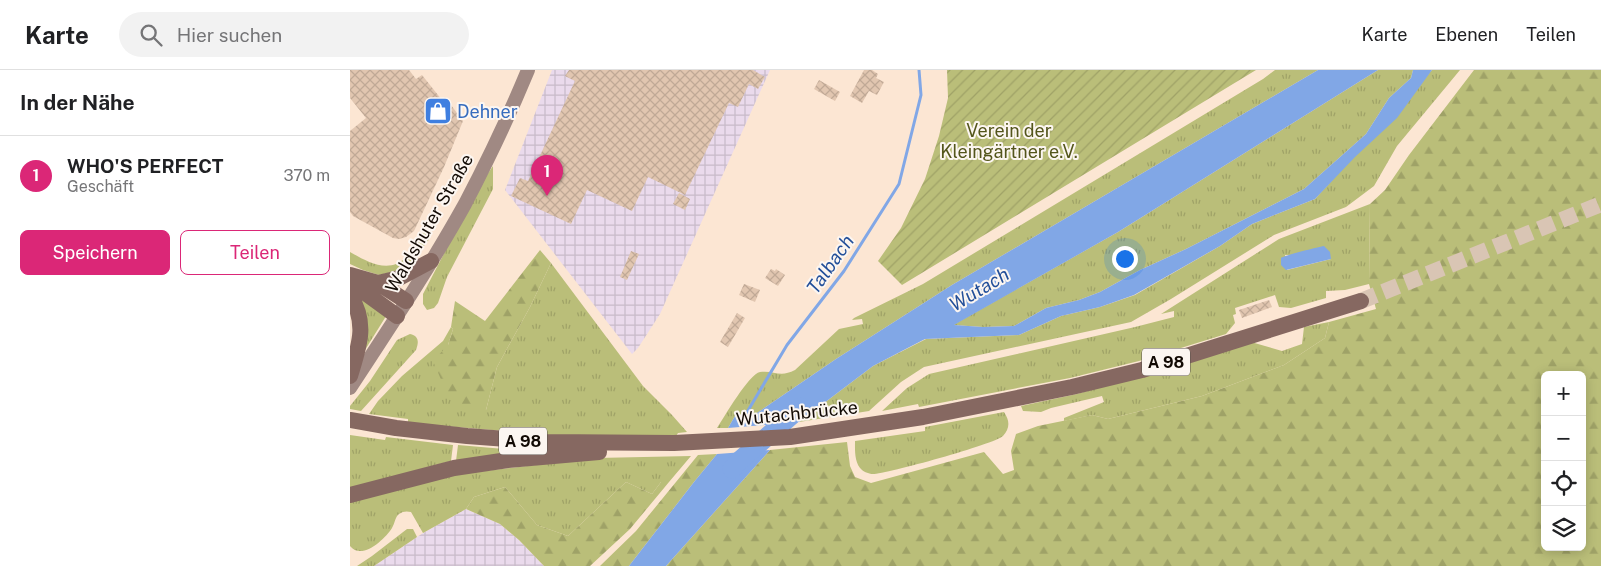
<!DOCTYPE html>
<html lang="de">
<head>
<meta charset="utf-8">
<style>
  :root { --surface:#fff; --page:#f2f2f2; --text:#202124; --muted:#757577; --line:#e0e0e0; --accent:#db2777 }
  body { margin:0; font-family:"Public Sans",sans-serif; background:var(--page); color:var(--text) }
  .controls { position:absolute; right:15px; bottom:15px; display:grid; overflow:hidden; border-radius:8px; box-shadow:0 2px 12px #0003 }
  .controls button { width:45px; height:45px; display:grid; place-items:center; padding:0; border:0; border-bottom:1px solid var(--line); background:var(--surface); color:var(--text); font:25px sans-serif }
  .you { position:absolute; left:774px; top:188px; width:18px; height:18px; margin:-12px; border:4px solid #fff; border-radius:50%; background:#1a73e8; box-shadow:0 0 0 8px #1a73e833 }
  .badge { display:grid; place-items:center; width:32px; height:32px; border-radius:50%; background:var(--accent); color:#fff; font-size:16px; font-weight:700 }
  .pin { position:absolute; translate:-50% -41px; filter:drop-shadow(0 1px 2px #0008) }
  .pin::after { content:''; position:absolute; top:26px; width:18px; height:15px; background:inherit; clip-path:polygon(0 0,100% 0,50% 100%) }
  .list { margin:0; padding:0; list-style:none }
  h2 { display:flex; justify-content:space-between; align-items:center; height:65px; margin:0; padding:0 20px; font-size:21px }
  h2 small { font-size:16px; font-weight:400; color:var(--muted) }
  .list li { display:grid; grid-template-columns:32px 1fr auto; gap:15px; align-items:center; box-sizing:border-box; height:80px; padding:0 20px; border-top:1px solid var(--line) }
  .list b { display:block; font-size:19px; white-space:nowrap }
  .list p { margin:0; font-size:16px; white-space:nowrap; color:var(--muted) }
  .list em { font-size:16px; font-style:normal; color:var(--muted) }
  .actions { display:flex; gap:10px; padding:15px 20px }
  .actions a { flex:1; padding:11px 0; border:1px solid var(--accent); border-radius:8px; text-align:center; font-size:18px; color:var(--accent) }
  .actions .main { background:var(--accent); color:#fff }
  .icon { flex:none; width:28px; height:28px; fill:none; stroke:currentColor; stroke-width:2; stroke-linecap:round; stroke-linejoin:round }
  .map { position:relative; flex:none; width:1251px; height:496px; overflow:hidden }
  header { display:flex; align-items:center; gap:30px; box-sizing:border-box; height:70px; padding:0 25px; background:var(--surface); border-bottom:1px solid var(--line) }
  header strong { font-size:24px }
  nav { display:flex; gap:28px; margin-inline-start:auto; font-size:18px }
  .search { width:350px; height:45px; background:var(--page); display:flex; align-items:center; gap:12px; box-sizing:border-box; padding:0 18px; border-radius:28px; color:var(--muted); font-size:19px }
  main { display:flex }
  aside { flex:1; background:var(--surface) }
  .map>svg:first-child { display:block }
</style>
</head>
<body>
<header>
<strong>Karte</strong>
<div class="search"><svg class="icon" aria-label="search" viewBox="0 0 24 24"><circle cx="10" cy="10" r="6"/><path d="M15 15l6 6"/></svg>Hier suchen</div>
<nav><a>Karte</a><a>Ebenen</a><a>Teilen</a></nav>
</header>
<main>
<aside>
<h2>In der Nähe<small></small></h2>
<ul class="list">
<li><span class="badge">1</span><div><b>WHO'S PERFECT</b><p>Geschäft</p></div><em>370 m</em></li>
</ul>
<div class="actions"><a class="main">Speichern</a><a>Teilen</a></div>
</aside>
<div class="map">
<svg width="1251" height="496" viewBox="0 0 1251 496">
  <defs>
    <pattern id="industrial-grid" width="8" height="8" patternUnits="userSpaceOnUse" patternTransform="scale(1.25)"><rect width="8" height="8" fill="#eadaec"/><path d="M0 4h8M4 0v8" fill="none" stroke="#c8bac9"/></pattern>
    <pattern id="grass-tufts" width="24" height="20" patternUnits="userSpaceOnUse" patternTransform="scale(1.25)"><rect width="24" height="20" fill="#babe79"/><path d="M3 7l-1-3M5 7V3M7 7l1-3M15 17l-1-3M17 17v-4M19 17l1-3" fill="none" stroke="#9fa267"/></pattern>
    <pattern id="forest-firs" width="22" height="20" patternUnits="userSpaceOnUse" patternTransform="scale(1.25)"><rect width="22" height="20" fill="#babe79"/><path d="M5 1l3.5 6h-7zM16 11l3.5 6h-7z" fill="#9fa267"/></pattern>
    <pattern id="garden-furrows" width="10" height="10" patternUnits="userSpaceOnUse" patternTransform="scale(1.25)"><rect width="10" height="10" fill="#babe79"/><path d="M-1 1l2-2M0 10L10 0M9 11l2-2" fill="none" stroke="#9fa267"/></pattern>
    <pattern id="building-cross-hatch" width="8" height="8" patternUnits="userSpaceOnUse" patternTransform="scale(1.25)"><rect width="8" height="8" fill="#e1c6b0"/><path d="M0 0l8 8M0 8l8-8" fill="none" stroke="#c0a996"/></pattern>
  </defs>
  <rect width="100%" height="100%" fill="#fce6d3"/>
  <path fill="url(#industrial-grid)" d="M202 0H420L310 244 288 278 282 284 155 120Z
    M116 439 150 454 169 470 194 496H24L73 463Z"/>
  <path fill="url(#grass-tufts)" fill-rule="evenodd" d="M925 0H968L602 215 486 289 404 345 385 346 378 358H367C374 347 399 304 410 302 424 300 430 308 445 300L489 259 513 254 512 249 502 250 504 248 573 214 913 9Z
    M1028 0H1063L1061 8 1039 28 1016 64 954 119 836 179 790 200 750 222 729 230 696 238 664 256 633 257 603 255 768 162Z
    M1082 0H1110L1047 76 1024 116 996 137 924 165 821 229 781 252 574 297 551 312 519 341 449 352 523 296 576 269 669 265 711 246 750 237 785 225 870 176 902 154 965 129Z
    M143 96V119L97 207 88 233 84 238 77 240 73 234V224L128 118Z
    M1020 134 1019 214 995 220 976 221V228L941 238 929 237 925 225 885 238 886 244 883 245 885 253 876 264 789 291 720 308 569 337 568 334 532 341 557 318 579 304 785 257 824 247V241L811 244 929 169ZM935 185H943L981 189 937 200Z
    M74 161 80 168 65 188 54 199 29 205 13 200 0 194V182C16 191 39 205 56 187 63 179 68 169 74 161Z
    M201 193 293 316 322 345 337 362 328 363 326 366 224 367 58 353V349L19 344 28 331 52 306 93 271 101 257 103 259 98 275 136 340 147 297 180 237Z
    M1 216 38 243 10 288Z
    M979 252 975 268 934 295 852 326 758 349 742 345 714 351V348L754 332 752 326 701 338 691 342 673 341 671 336 727 324 901 272 932 281 952 274 954 257Z
    M60 264C69 266 69 272 66 280L11 341 0 339V336L20 311 47 270Z
    M654 342C660 351 660 358 653 366 645 374 536 404 523 404 520 404 514 402 512 400 504 393 505 379 505 371L575 361V357Z
    M0 365 35 370 36 367 103 375 101 391 0 418Z
    M108 375 167 380V382L106 391Z
    M341 386 319 412H311L302 424 276 412 218 466 187 455 155 417 124 427 116 439 73 463 61 442C57 441 53 441 49 444 45 447 45 453 42 458 35 469 12 491 0 476V432L109 404 246 388Z
    M57 459H63L67 467 24 496H7L22 486Z"/>
  <path fill="url(#forest-firs)" fill-rule="evenodd" d="M1124 0H1251V496H316L420 380 497 372 500 396 505 407 521 413 634 382 653 404 664 400 661 381 666 364 688 356 742 345 758 349 852 326 934 295 975 268 979 252 1026 239 1019 214 1020 134 1035 120 1059 85ZM1195 305H1232V477H1195Z
    M190 180 201 193 180 237 147 297 136 340 105 333 96 321 83 291 98 275 103 259 101 257 105 231 135 251Z
    M367 384 344 412 279 496H250L286 461 348 385Z
    M276 412 302 424 311 412H319L280 459 240 496H194L169 470 150 454 116 439 124 427 155 417 187 455 218 466Z"/>
  <path fill="url(#garden-furrows)" d="M597 0H906L552 215 528 191 551 158 575 109 589 66 598 28Z"/>
  <path fill="#81a7e6" d="M968 0H1028L768 162 604 255 633 257 664 256 696 238 729 230 750 222 790 200 836 179 954 119 1016 64 1039 28 1061 8 1063 0H1082L1047 48 1005 87 965 129 902 154 870 176 784 225 750 237 711 246 669 265 575 269 523 296 449 352 378 358 385 346 404 345 486 289 602 215Z
    M974 176 980 182 981 189 936 200 931 195V188C935 185 965 178 974 176Z
    M420 380 316 496H279L344 412 367 384Z"/>
  <g fill="none" stroke-linecap="round" stroke-linejoin="round">
    <path stroke="#81a7e6" stroke-width="3" d="M393 349 437 275 494 201 549 114 571 25 569 0"/>
    <path stroke="#81a7e6" stroke-width="19" d="M382 399 388 392 451 337"/>
  </g>
  <path fill="url(#building-cross-hatch)" d="M0 0H59L66 9 72 5 92 30 95 27 113 51 94 97 64 161 56 167 49 169 43 168 3 146 0 142V61L16 48 0 28Z
    M219 0H403L415 7 408 19 399 14 388 37 379 33 335 125 298 107 282 141 237 120 221 154 161 126 170 108 178 111 225 11 215 6Z
    M514 0H522L528 4 526 8 534 12 527 25 519 21 512 33 500 26Z
    M469 10 490 22 485 31 464 19Z
    M329 123 340 129 335 140 323 134Z
    M281 181 289 184 277 210 270 207Z
    M421 199 425 201 426 199 435 205 428 216 415 208Z
    M394 214 410 220 405 232 389 225Z
    M919 230 922 237 892 248 889 240Z
    M387 243 395 248 378 277 370 272Z"/>
  <g fill="none" stroke-linecap="round" stroke-linejoin="round">
    <path stroke="#d9c5b4" stroke-width="16" stroke-dasharray="16 8" stroke-linecap="butt" d="M1011 231 1251 134"/>
    <path stroke="#a08983" stroke-width="14" d="M0 318C40 257 80 197 115 134 138 90 159 46 178 0"/>
    <path stroke="#866861" stroke-width="16" d="M0 205 28 213 56 231
      M0 212 47 246
      M28 213 49 208 81 191
      M0 225C18 254 9 276 0 306
      M0 350 46 358 117 366 195 372 324 373 440 367 573 347 722 317 792 300 1011 231
      M0 425 104 398 158 390 249 382"/>
  </g>
  <defs>
    <g id="shop-square" transform="scale(1.4375)"><rect x="-9" y="-9" width="18" height="18" rx="4" fill="#3f7fe0" stroke="#fcf6f1"/><path d="M-5-2.5h2.3a2.7 3.5 0 0 1 5.4 0H5L5.5 6h-11ZM-1.5-2.5h3a1.5 2.3 0 0 0-3 0Z" fill="#fff"/></g>
  </defs>
  <g fill-rule="evenodd">
    <use href="#shop-square" x="88" y="41"/>
  </g>
  <g text-anchor="middle" dominant-baseline="central" stroke-width="4" stroke-linejoin="round" paint-order="stroke">
    <g fill="#fcf6f1" stroke="#58514b" stroke-width="1">
      <rect x="792" y="278.5" width="48" height="27" rx="4"/>
      <rect x="149" y="357.5" width="48" height="27" rx="4"/>
    </g>
    <g font-size="16" font-weight="bold" fill="#120a04">
      <text x="816" y="292">A 98</text>
      <text x="173" y="371">A 98</text>
    </g>
    <g font-size="18" fill="#366cbe" stroke="#fcf6f1" text-anchor="start">
      <text x="107" y="41">Dehner</text>
    </g>
    <g font-size="18" fill="#53551b" stroke="#fcf6f1">
      <text x="659" y="60">Verein der<tspan x="659" dy="21">Kleingärtner e.V.</tspan></text>
    </g>
    <g font-size="18" fill="#120a04" stroke="#fcf6f1">
      <text transform="translate(79 153) rotate(-60)">Waldshuter Straße</text>
      <text transform="translate(447 343) rotate(-6)">Wutachbrücke</text>
    </g>
    <g font-size="19" font-style="italic" fill="#234f99" stroke="#fcf6f1">
      <text transform="translate(480 194) rotate(-55)">Talbach</text>
      <text transform="translate(629 219) rotate(-31)">Wutach</text>
    </g>
  </g>
</svg>
<div class="controls">
<button>+</button>
<button>−</button>
<button><svg class="icon" aria-label="locate" viewBox="0 0 24 24"><circle cx="12" cy="12" r="6"/><path d="M12 2v4M12 18v4M2 12h4M18 12h4"/></svg></button>
<button><svg class="icon" aria-label="layers" viewBox="0 0 24 24"><path d="M12 4l9 5-9 5-9-5zM3 14l9 5 9-5"/></svg></button>
</div>
<div class="you"></div>
<div class="pin badge" style="left:197px;top:126px">1</div>
</div>
</main>
</body>
</html>
